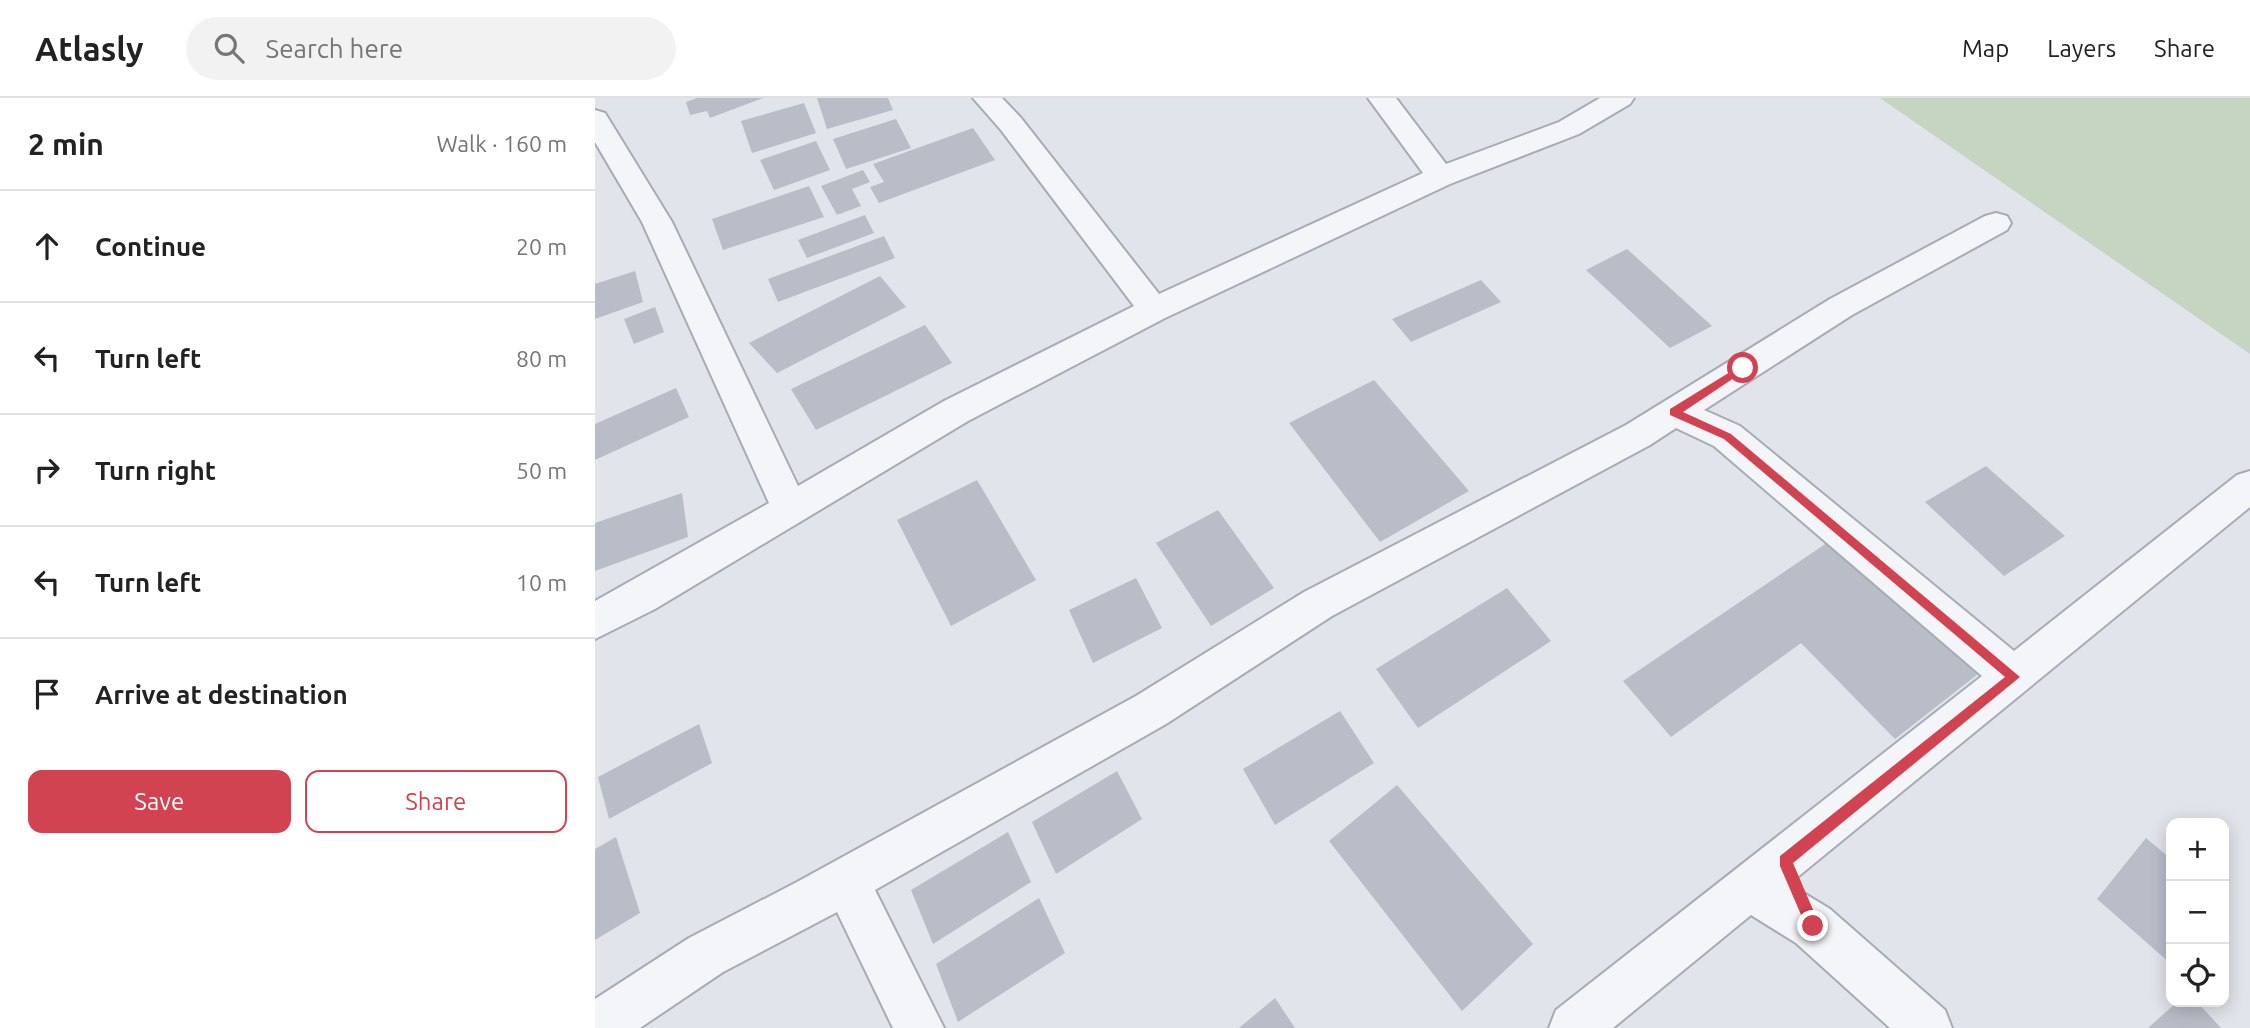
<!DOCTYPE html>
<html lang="en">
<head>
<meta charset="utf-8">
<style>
  :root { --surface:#fff; --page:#f2f2f2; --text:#222; --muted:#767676; --line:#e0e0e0; --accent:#d24351 }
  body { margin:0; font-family:Ubuntu,sans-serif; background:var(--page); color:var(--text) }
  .controls { position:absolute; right:21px; bottom:21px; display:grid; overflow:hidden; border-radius:14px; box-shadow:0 4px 18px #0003 }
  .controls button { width:63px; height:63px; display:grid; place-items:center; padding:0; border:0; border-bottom:2px solid var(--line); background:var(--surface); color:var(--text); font:35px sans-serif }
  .stop { position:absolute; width:21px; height:21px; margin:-16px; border:5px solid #d24351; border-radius:50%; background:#fff }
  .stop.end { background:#d24351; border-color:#fff; box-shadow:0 2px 7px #0008 }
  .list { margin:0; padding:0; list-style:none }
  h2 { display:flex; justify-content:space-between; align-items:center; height:91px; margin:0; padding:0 28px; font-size:30px }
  h2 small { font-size:23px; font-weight:400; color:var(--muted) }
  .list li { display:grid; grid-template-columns:46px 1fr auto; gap:21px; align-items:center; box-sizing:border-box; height:112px; padding:0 28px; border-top:2px solid var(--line) }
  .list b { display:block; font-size:26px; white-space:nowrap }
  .list em { font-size:23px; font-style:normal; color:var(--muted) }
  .actions { display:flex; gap:14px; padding:21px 28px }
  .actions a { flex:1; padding:16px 0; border:2px solid var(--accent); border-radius:14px; text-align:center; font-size:24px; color:var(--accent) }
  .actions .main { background:var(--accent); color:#fff }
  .icon { flex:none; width:38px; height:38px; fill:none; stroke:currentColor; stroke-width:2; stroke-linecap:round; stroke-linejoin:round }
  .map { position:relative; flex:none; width:1655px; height:930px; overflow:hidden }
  header { display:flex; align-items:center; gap:42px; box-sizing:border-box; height:98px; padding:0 35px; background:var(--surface); border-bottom:2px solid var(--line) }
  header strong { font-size:33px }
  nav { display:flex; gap:38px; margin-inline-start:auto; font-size:24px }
  .search { width:490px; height:63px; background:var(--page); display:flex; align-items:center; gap:18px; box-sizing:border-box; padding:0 24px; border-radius:38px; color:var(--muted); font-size:26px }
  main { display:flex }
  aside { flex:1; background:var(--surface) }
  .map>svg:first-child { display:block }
</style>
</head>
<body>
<header>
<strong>Atlasly</strong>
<div class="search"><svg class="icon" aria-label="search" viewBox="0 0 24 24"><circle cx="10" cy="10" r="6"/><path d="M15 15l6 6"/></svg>Search here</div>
<nav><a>Map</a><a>Layers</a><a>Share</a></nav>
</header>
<main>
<aside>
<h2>2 min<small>Walk · 160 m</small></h2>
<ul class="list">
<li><svg class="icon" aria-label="ahead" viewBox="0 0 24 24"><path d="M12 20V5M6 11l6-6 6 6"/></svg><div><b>Continue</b></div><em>20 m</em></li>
<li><svg class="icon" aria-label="left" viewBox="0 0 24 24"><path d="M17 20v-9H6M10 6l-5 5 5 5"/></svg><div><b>Turn left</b></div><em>80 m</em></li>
<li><svg class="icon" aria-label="right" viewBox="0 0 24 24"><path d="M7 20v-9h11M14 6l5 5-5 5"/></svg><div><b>Turn right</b></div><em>50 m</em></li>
<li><svg class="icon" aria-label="left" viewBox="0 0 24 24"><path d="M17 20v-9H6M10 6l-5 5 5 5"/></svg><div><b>Turn left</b></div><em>10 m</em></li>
<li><svg class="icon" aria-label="arrive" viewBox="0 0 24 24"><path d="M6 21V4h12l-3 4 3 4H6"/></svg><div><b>Arrive at destination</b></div></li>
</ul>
<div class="actions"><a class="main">Save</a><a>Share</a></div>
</aside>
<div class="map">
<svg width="1655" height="930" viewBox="0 0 1655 930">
  <rect width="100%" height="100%" fill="#e1e4ea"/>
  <path fill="#c6d4c2" d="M1285 0H1655V256Z"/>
  <path fill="#b8bdc8" d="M102 0H168L115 20 112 13 95 17 91 4Z
    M222 0H293L298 12 232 31Z
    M209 5 221 35 157 55 146 23Z
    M301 21 316 50 251 71 238 41Z
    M378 30 400 62 284 105 275 89 289 84 278 66Z
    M221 43 235 72 179 92 165 62Z
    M268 72 275 84 257 91 266 108 242 117 226 88Z
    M214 88 229 119 128 152 117 121Z
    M270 117 279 135 212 160 203 142Z
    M289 138 300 160 183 204 173 181Z
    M1032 151 1117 228 1075 250 991 172Z
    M40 173 48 204 0 221V186Z
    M285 178 311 209 182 275 154 245Z
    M886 182 906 204 816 244 797 221Z
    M60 209 69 234 39 246 29 221Z
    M330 227 357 265 221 332 196 291Z
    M779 282 874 393 785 444 694 325Z
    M81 290 94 319 0 362V326Z
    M1391 368 1470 438 1409 478 1330 404Z
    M382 382 441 482 356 528 302 422Z
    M87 395 93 439 0 473V425Z
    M623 412 679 490 616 528 561 445Z
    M1248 434 1392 569 1300 641 1206 545 1076 639 1028 583Z
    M541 480 567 530 498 565 474 512Z
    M912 490 956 543 823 630 781 571Z
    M745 613 779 665 680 727 648 671Z
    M104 626 117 665 14 721 3 679Z
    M522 673 547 721 461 776 437 724Z
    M802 687 938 846 867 913 734 743Z
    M413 734 436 784 338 846 316 792Z
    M21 739 45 815 0 842V751Z
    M1551 740 1576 761V866L1502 801Z
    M444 800 470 855 363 924 341 866Z
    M680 900 700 930H644Z
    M1582 904H1602L1626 930H1553Z"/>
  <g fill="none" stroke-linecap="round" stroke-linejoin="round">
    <g stroke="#a6abb5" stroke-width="4">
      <path id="street" d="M378 0H407L426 20 564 196 828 75 773 0H801L851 66 964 24 1005 0H1039L1035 6 984 36 855 86 570 220 373 323 60 511 0 541V503L174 405 47 124 0 44V12L10 15 77 124 203 388 349 303 539 208 406 32Z
        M1401 115 1412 118 1416 125 1412 132 1257 217 1109 312 1145 328 1419 553 1642 377 1655 373V409L1194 786 1235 811 1350 912 1357 930H1295L1201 845 1156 817 1018 930H954L961 912 1387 578 1119 348 1081 330 1055 347 737 518 571 626 280 792 349 930H298L242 814 128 874 45 930H0V901L94 840 202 784 541 598 709 494 1031 327 1235 201 1390 118Z"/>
    </g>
    <use href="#street" fill="#f4f5f8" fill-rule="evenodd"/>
  </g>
  <path fill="#d24351" d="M1148 266 1153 270 1151 272 1088 314 1136 336 1425 579 1198 765 1225 828 1218 835 1213 833 1185 768V758L1410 579 1129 341 1075 317V311Z"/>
</svg>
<div class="controls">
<button>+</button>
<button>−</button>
<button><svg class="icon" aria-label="locate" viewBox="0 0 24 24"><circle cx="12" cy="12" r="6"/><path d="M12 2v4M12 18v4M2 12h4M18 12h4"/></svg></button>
</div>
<div class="stop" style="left:1148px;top:270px"></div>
<div class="stop end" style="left:1218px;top:828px"></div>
</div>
</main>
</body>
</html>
